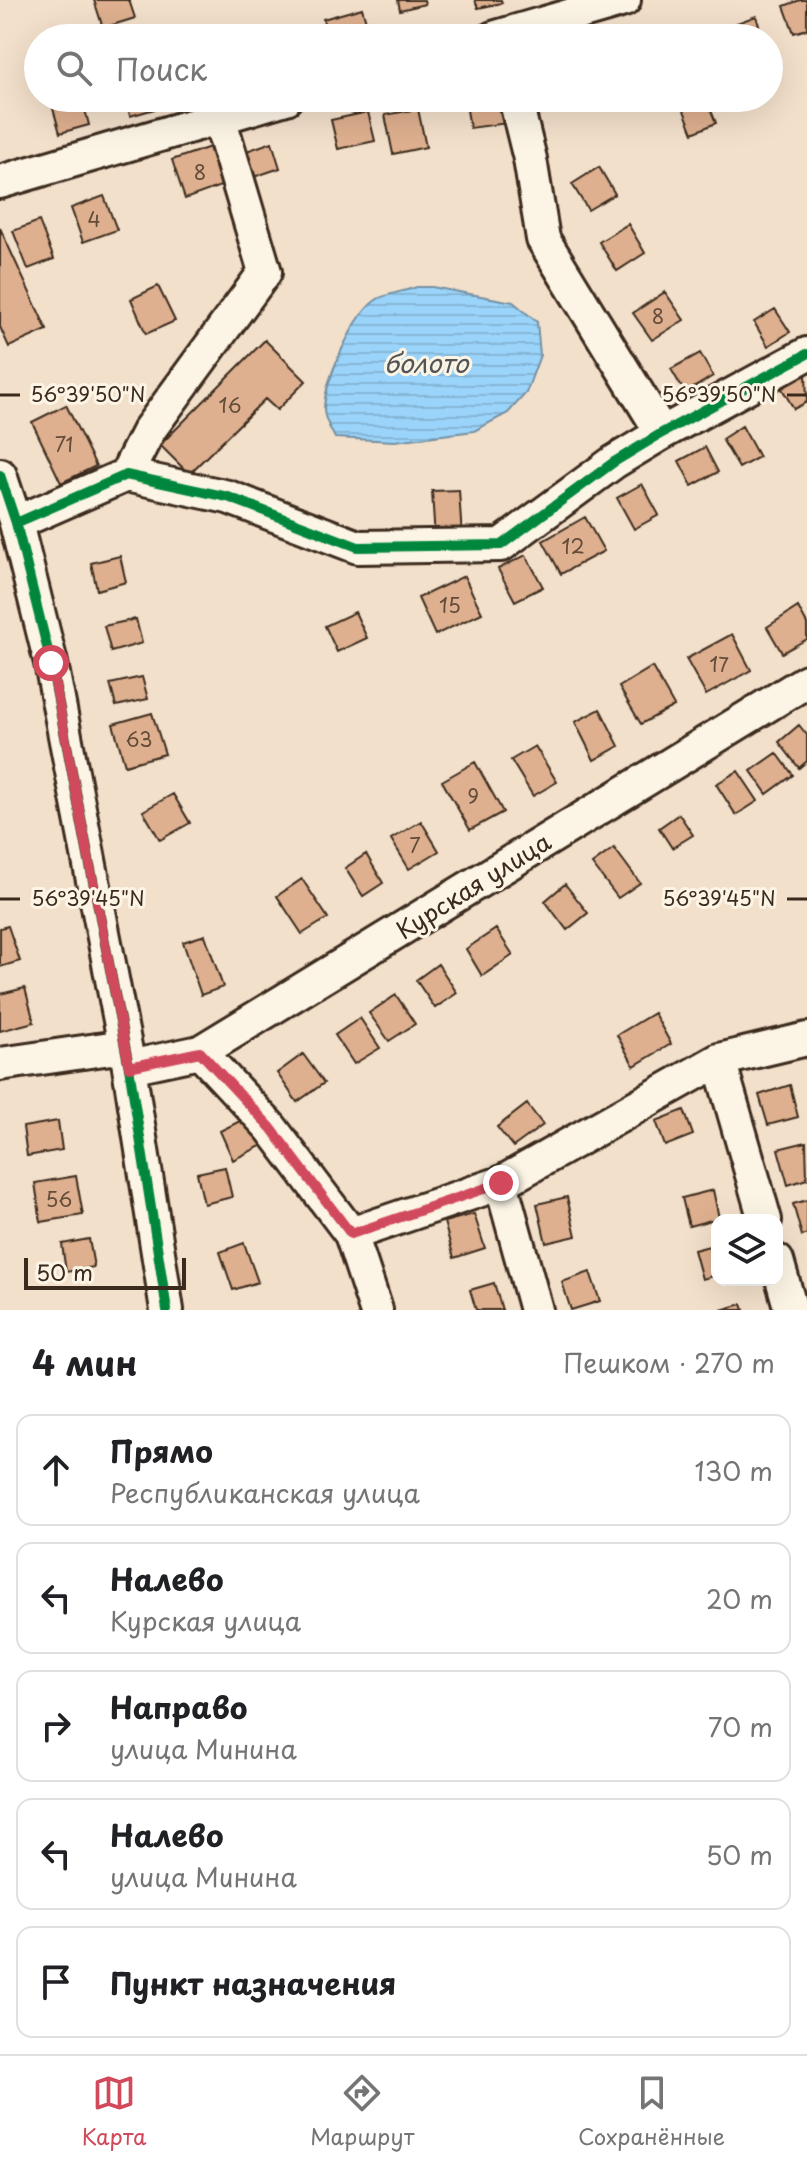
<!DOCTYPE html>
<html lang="ru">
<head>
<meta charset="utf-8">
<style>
  :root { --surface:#fff; --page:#f6f6f6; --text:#202124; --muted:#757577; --line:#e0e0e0; --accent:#d1495b }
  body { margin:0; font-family:"Playpen Sans",sans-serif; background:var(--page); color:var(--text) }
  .controls { position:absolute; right:24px; bottom:24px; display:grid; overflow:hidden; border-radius:16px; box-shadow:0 8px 32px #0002 }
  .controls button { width:72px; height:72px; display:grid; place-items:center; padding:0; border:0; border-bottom:2px solid var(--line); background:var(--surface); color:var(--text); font:40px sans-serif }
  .scale { position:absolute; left:24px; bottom:20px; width:162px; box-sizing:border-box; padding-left:8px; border:4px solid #3b2a1e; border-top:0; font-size:22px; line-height:28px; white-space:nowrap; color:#3b2a1e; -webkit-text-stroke:6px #fcf5e5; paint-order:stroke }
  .stop { position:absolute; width:24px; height:24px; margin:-18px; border:6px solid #d1495b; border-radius:50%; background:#fff }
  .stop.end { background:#d1495b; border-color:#fff; box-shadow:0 2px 8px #0008 }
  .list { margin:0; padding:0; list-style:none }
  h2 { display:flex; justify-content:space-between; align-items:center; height:104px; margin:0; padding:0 32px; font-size:34px }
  h2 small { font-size:26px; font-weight:400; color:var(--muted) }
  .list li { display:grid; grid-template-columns:52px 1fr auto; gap:24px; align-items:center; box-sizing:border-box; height:112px; margin:0 16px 16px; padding:0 16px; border:2px solid var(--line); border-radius:16px }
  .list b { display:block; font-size:30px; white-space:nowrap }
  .list p { margin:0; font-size:26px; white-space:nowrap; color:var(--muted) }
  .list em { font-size:26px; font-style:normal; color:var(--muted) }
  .icon { flex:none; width:44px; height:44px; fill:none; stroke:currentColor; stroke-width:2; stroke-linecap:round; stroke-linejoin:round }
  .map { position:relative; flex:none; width:807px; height:1310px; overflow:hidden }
  .search { position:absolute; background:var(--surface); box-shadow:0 8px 32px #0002; left:24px; right:24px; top:24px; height:88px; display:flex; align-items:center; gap:20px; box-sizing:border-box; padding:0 28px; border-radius:44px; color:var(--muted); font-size:30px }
  .sheet { height:744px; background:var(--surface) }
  nav { display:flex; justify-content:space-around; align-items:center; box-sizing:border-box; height:112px; border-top:2px solid var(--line); background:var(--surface); font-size:22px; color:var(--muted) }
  nav a { display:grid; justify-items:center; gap:4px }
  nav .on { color:var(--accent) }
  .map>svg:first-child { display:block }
</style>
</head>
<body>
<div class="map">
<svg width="807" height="1310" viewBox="0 0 807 1310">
  <defs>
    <pattern id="water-rules" width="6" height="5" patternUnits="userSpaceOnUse" patternTransform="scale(2)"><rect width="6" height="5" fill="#9ad4fa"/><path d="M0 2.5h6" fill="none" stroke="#86b6d6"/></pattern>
  </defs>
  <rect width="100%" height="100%" fill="#f3e0cb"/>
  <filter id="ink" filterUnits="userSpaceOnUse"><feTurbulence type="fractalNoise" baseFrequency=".0125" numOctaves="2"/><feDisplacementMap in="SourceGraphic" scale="16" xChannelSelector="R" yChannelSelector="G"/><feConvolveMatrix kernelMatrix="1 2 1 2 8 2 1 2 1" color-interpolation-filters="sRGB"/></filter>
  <g filter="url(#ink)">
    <path fill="url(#water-rules)" stroke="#7490a2" stroke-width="2" d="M417 287H432L513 302 537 322 540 355 526 393 508 413 474 431 395 441 335 438C331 430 324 419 324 410 324 382 353 316 376 300 384 294 407 291 417 287Z"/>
    <path fill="#deb08f" stroke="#3b2a1e" stroke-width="2" d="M94 0H129L135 18 103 28Z
      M398 0H424L425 4 400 10Z
      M475 0H501L502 3 478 8Z
      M800 0H807V29L794 33 784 6Z
      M362 8 371 38H328L323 19Z
      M756 16 763 38H727L723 28Z
      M50 98H82L89 125 60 133Z
      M126 98H155L158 108 130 116Z
      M465 98H504L508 123 470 128Z
      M546 98H578L580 104 549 111Z
      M679 98H706L716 123 693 133Z
      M418 109 426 147 393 154 385 115Z
      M368 112 375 141 338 149 331 120Z
      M272 142 280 168 248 179 241 153Z
      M216 145 229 183 185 199 172 160Z
      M599 167 615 194 588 210 572 184Z
      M104 196 117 230 83 242 71 208Z
      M39 221 54 259 28 269 13 231Z
      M628 224 645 253 617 271 599 242Z
      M0 228 47 330 9 347 0 327Z
      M158 286 175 321 146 334 131 299Z
      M665 292 684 320 652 340 633 313Z
      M775 309 790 332 768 346 754 322Z
      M265 340 306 381 277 410 265 399 189 474 160 445Z
      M700 353 713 376 685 393 671 369Z
      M806 373 807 402 794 409 781 387Z
      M66 405 96 466 61 483 32 422Z
      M742 426 759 457 739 468 722 439Z
      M705 447 718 472 692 486 679 461Z
      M642 484 659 515 634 529 617 498Z
      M459 490 462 538 435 540 432 491Z
      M585 517 604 551 561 574 543 541Z
      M526 555 543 587 515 601 498 569Z
      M120 556 126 582 97 590 91 563Z
      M464 576 482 613 435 635 418 598Z
      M798 607 807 624V639L782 653 767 627Z
      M355 612 367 638 337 652 325 626Z
      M136 619 142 643 111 652 104 626Z
      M732 634 751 670 706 695 686 659Z
      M652 667 674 706 641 724 619 687Z
      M142 677 148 699 116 706 110 684Z
      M600 709 619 746 594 760 575 722Z
      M152 713 165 754 125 765 113 724Z
      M799 725 807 735V761L799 768 779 742Z
      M535 746 557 782 533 796 511 760Z
      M777 753 793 775 767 794 751 771Z
      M475 762 503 812 470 830 442 781Z
      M738 771 758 801 736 815 716 784Z
      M173 794 190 823 160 840 143 811Z
      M679 814 693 835 672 848 659 828Z
      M421 821 439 851 409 869 391 839Z
      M614 848 640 883 618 898 592 864Z
      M366 854 383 883 363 896 345 868Z
      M302 879 328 918 302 934 277 896Z
      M565 884 588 913 567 930 545 901Z
      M8 926 20 961 0 967V928Z
      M496 929 513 955 482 976 466 949Z
      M205 935 223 987 201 995 183 942Z
      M438 964 457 993 435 1008 416 980Z
      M25 988 34 1022 0 1031V994Z
      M396 995 415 1024 389 1041 369 1013Z
      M654 1013 671 1044 634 1066 617 1035Z
      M360 1018 380 1048 354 1064 335 1035Z
      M303 1054 324 1083 297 1102 277 1073Z
      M790 1085 798 1117 768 1125 759 1095Z
      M527 1104 543 1125 513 1147 497 1127Z
      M684 1110 693 1135 665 1146 656 1121Z
      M246 1118 265 1144 233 1160 220 1131Z
      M58 1121 62 1150 27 1156 23 1127Z
      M806 1142 807 1179 788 1185 778 1149Z
      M225 1167 232 1197 204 1204 197 1173Z
      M76 1176 83 1215 41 1222 35 1183Z
      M713 1190 719 1218 689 1226 682 1198Z
      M567 1197 576 1236 546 1243 537 1204Z
      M807 1200V1234L802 1236 793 1204Z
      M474 1214 485 1248 454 1258 444 1222Z
      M89 1239 94 1267 66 1272 62 1244Z
      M244 1243 258 1282 233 1290 220 1252Z
      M717 1244V1275L702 1279 694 1250Z
      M590 1272 600 1301 571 1310 562 1282Z
      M494 1283 502 1310H476L470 1290Z
      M742 1304 744 1310H721Z"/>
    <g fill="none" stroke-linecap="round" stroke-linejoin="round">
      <g stroke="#3b2a1e" stroke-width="38">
        <path id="minor" d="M493 38 624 0
          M515 98 530 159 543 239 662 433
          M0 182 286 98
          M0 475 16 523 51 663 129 1067 167 1310
          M126 475 149 430 265 272 219 117
          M16 523 126 475 228 497 358 547 501 545 614 462 662 433 807 354
          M200 1052 271 1128 351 1234 376 1310
          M719 1060 765 1220
          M0 1064 125 1046
          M129 1067 200 1052 807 681
          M501 1183 719 1060 807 1039
          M351 1234 501 1183 536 1310
          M777 1261 791 1310"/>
      </g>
      <use href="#minor" stroke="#fcf5e5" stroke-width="32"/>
      <g stroke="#fcf5e5" stroke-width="15">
        <path id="cycleway" d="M0 475 16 523 51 663 129 1067 167 1310
          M16 523 126 475 228 497 358 547 501 545 614 462 662 433 807 354"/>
      </g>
      <use href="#cycleway" stroke="#00873e" stroke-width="10"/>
    </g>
  </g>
  <g fill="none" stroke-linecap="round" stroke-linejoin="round" filter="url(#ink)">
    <path stroke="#d1495b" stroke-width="10" d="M51 663 129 1067 200 1052 271 1128 351 1234 501 1183"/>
  </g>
  <path fill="none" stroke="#3b2a1e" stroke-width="3" d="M0 395H20M787 395H807M0 899H20M787 899H807"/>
  <g text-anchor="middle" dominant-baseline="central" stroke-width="6" stroke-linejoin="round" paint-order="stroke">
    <g font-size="20" fill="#644c3a">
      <text x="200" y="172">8</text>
      <text x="94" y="219">4</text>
      <text x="658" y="316">8</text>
      <text x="230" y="405">16</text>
      <text x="64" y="444">71</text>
      <text x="573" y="546">12</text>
      <text x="450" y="605">15</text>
      <text x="719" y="664">17</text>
      <text x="139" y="739">63</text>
      <text x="473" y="796">9</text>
      <text x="415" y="845">7</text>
      <text x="59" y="1199">56</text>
    </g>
    <g font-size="24" fill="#3b2a1e" stroke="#fcf5e5">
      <text transform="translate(473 885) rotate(-32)">Курская улица</text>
    </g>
    <g font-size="26" font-style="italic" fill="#535455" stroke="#fcf5e5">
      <text x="426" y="362">болото</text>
    </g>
  </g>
  <g font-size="20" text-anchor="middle" fill="#3b2a1e" stroke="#fcf5e5" stroke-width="6" stroke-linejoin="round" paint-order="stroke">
    <text x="88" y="402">56°39'50"N</text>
    <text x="719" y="402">56°39'50"N</text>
    <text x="88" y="906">56°39'45"N</text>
    <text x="719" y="906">56°39'45"N</text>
  </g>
</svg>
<div class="controls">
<button><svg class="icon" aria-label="layers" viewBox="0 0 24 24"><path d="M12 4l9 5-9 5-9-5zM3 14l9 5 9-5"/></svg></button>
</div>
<div class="scale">50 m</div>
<div class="stop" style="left:51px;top:663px"></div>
<div class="stop end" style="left:501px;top:1183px"></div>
<div class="search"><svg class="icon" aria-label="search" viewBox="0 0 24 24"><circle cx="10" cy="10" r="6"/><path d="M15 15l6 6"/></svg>Поиск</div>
</div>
<section class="sheet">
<h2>4 мин<small>Пешком · 270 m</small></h2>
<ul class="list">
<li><svg class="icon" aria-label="ahead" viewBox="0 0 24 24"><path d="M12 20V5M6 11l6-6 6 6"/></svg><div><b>Прямо</b><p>Республиканская улица</p></div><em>130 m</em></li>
<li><svg class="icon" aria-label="left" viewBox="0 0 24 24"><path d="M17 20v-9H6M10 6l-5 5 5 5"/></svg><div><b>Налево</b><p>Курская улица</p></div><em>20 m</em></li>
<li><svg class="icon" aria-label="right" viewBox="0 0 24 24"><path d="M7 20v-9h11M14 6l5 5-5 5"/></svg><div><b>Направо</b><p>улица Минина</p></div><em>70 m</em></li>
<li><svg class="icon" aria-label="left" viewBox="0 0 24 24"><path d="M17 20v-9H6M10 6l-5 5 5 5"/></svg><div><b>Налево</b><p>улица Минина</p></div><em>50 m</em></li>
<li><svg class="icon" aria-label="arrive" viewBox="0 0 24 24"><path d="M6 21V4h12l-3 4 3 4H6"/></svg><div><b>Пункт назначения</b></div></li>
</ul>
</section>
<nav>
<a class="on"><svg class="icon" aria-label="map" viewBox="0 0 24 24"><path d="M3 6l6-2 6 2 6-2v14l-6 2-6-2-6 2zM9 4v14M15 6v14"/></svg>Карта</a>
<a><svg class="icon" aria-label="directions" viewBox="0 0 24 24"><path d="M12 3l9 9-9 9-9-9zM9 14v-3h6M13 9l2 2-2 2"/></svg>Маршрут</a>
<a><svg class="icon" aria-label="saved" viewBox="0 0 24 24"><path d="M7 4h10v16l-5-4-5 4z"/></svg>Сохранённые</a>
</nav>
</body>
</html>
